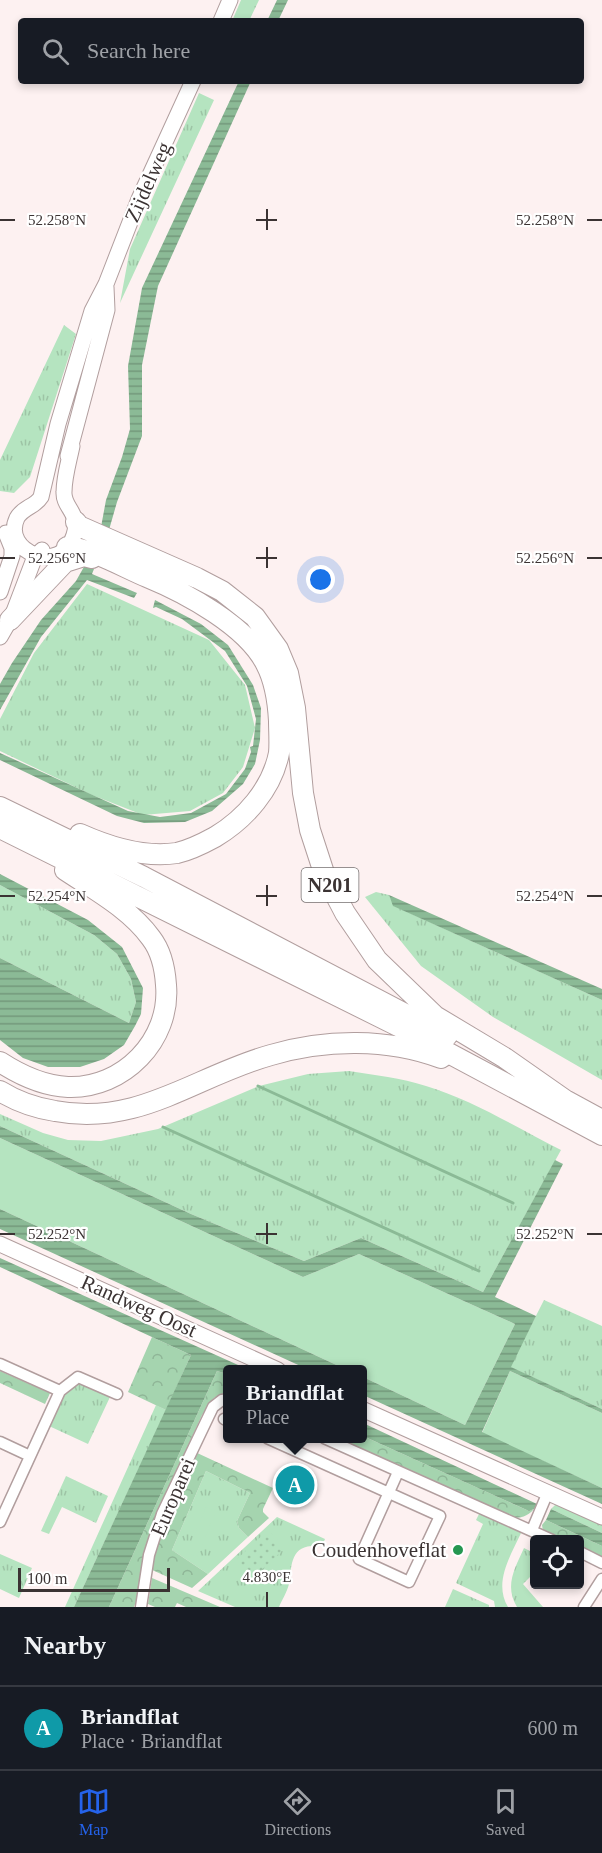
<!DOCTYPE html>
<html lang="en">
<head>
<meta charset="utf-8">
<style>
  :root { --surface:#171b24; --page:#20242c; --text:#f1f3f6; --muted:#9ea1a6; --line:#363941; --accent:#2563eb }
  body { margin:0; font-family:Georgia,serif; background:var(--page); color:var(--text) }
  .controls { position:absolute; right:18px; bottom:18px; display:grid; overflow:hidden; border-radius:6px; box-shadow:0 3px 9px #0003 }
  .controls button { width:54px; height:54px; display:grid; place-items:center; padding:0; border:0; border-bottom:2px solid var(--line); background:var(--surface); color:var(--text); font:30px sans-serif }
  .scale { position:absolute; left:18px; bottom:15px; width:152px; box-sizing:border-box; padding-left:6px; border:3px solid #3b3333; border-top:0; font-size:16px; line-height:21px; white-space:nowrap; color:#3b3333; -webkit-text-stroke:4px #fff; paint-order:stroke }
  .you { position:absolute; left:321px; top:580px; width:21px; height:21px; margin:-15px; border:4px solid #fff; border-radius:50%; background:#1a73e8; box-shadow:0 0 0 9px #1a73e833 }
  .badge { display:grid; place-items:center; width:39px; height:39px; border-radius:50%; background:var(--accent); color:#fff; font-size:20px; font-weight:700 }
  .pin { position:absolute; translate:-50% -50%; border:3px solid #fff; box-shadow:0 2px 6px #0006 }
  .popup { position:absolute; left:223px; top:1365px; width:144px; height:78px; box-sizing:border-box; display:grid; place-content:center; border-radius:6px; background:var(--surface); filter:drop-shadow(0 2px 4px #0005); font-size:20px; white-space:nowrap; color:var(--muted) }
  .popup b { font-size:22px; color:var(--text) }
  .popup::after { content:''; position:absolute; left:50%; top:100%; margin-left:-12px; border:12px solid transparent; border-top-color:var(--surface) }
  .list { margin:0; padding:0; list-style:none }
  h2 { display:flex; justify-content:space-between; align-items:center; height:78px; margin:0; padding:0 24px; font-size:26px }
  h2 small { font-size:20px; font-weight:400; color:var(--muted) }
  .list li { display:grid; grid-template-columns:39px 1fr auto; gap:18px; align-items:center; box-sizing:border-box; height:84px; padding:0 24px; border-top:2px solid var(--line) }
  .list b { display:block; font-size:22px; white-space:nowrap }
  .list p { margin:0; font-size:20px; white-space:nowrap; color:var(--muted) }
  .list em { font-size:20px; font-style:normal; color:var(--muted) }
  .icon { flex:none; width:33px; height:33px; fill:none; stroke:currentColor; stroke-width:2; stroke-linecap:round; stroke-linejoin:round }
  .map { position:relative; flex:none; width:602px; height:1607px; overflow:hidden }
  .search { position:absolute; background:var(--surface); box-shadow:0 3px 9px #0003; left:18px; right:18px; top:18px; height:66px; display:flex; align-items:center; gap:15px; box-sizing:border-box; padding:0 21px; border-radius:6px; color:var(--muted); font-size:22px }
  .sheet { height:162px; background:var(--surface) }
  nav { display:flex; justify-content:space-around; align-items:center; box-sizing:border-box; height:84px; border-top:2px solid var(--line); background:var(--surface); font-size:16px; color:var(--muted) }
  nav a { display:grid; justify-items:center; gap:3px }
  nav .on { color:var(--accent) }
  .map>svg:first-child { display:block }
</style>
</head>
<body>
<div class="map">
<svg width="602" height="1607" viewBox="0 0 602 1607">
  <defs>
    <pattern id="grass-tufts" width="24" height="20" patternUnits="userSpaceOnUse" patternTransform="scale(1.5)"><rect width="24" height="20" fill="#b5e4c0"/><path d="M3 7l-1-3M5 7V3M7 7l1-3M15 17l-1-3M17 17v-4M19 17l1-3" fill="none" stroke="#9dc4a5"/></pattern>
    <pattern id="forest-crowns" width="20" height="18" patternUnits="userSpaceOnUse" patternTransform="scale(1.5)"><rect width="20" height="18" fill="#a5d4af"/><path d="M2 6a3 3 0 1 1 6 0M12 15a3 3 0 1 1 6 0" fill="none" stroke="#8fb697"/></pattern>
    <pattern id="park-dots" width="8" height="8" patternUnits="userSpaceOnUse" patternTransform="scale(1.5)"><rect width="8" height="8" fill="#b5e4c0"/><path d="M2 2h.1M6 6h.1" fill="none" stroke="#9dc4a5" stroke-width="1.8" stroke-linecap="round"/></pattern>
    <pattern id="water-rules" width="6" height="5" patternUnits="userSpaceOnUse" patternTransform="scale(1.5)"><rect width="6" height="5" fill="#8bba96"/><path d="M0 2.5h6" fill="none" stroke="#73987b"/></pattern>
  </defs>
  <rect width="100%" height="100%" fill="#fdf1f1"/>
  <path fill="url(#grass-tufts)" d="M241 0H259L249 21H232Z
    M199 93 214 100 120 303 130 249Z
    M64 325 76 334 30 477 14 493 0 491V460Z
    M87 584 209 640 245 685 255 728 243 767 223 793 190 811 143 815 92 795 0 751V719L34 653Z
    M0 885 94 935 117 954 131 979 136 1002 129 1023 0 958Z
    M376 892 389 895 394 906 602 1000V1080L493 1017 421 966 365 897Z
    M349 1071C375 1075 401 1078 426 1086 473 1100 517 1128 561 1150L483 1292 361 1238 304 1261 191 1214 0 1126V1114L43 1133 68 1140 101 1141 158 1129 259 1086 308 1074Z
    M544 1300 602 1326V1409L510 1367Z
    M79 1383 110 1397 88 1444 49 1426C56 1413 63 1388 79 1383Z
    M156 1405 166 1410 74 1607H65Z
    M206 1471 250 1493 237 1521 239 1528 248 1537 208 1574 172 1550Z
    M66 1476 108 1496 96 1523 62 1507 49 1534 41 1531Z
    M557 1503 602 1523V1533L551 1509Z
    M480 1512 522 1531C511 1555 493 1582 508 1607H495L494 1601 456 1583 483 1524 476 1520Z
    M277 1517 325 1539 322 1546C291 1543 292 1561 289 1584 287 1592 282 1600 279 1607H235L198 1591Z
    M524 1548 534 1553V1573L523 1584 543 1607H517C504 1586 515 1568 524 1548Z
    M0 1554 32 1568 19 1598 0 1589Z
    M453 1589 489 1605V1607H445Z"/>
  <path fill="url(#forest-crowns)" d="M152 1337 191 1355 166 1410 128 1392Z
    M0 1371 50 1393 45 1404 0 1383Z
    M217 1371 227 1374V1391L214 1398 202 1415 172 1481 145 1550 138 1595 134 1607H109Z
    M363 1436 509 1502 529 1511 534 1509C527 1517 521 1518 511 1518L339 1439 362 1438Z
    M195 1452 273 1488 263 1509V1512L269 1518 248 1537 239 1528 237 1521 250 1493 206 1471 172 1550 208 1574 192 1588 150 1569 152 1555Z
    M546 1520 602 1546V1557L580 1546V1540L563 1539 543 1531 542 1525Z
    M152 1578 220 1607H186L177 1603 175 1607H155L148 1604Z"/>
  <path fill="url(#park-dots)" d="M268 1530 285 1548 252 1579 235 1561Z"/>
  <path fill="#b5e4c0" d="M0 1138 303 1277 359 1254 515 1324 465 1425 363 1377 362 1370 345 1369 0 1209Z
    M510 1371 602 1413V1488L482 1433Z
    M206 1507 216 1511 197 1557 187 1552Z"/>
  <path fill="url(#water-rules)" d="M277 0H288L278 21H267Z
    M239 81H251L158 286 142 365V436L117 502 109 530 101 527 106 500 122 457 130 429 128 366 142 288Z
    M85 565 94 569 92 574 137 593 134 598 87 580 41 637 0 710V684L12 663 41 620 76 581Z
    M155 600 201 624 228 645 253 685 261 708 260 740 255 764 243 784 212 811 185 822 144 823 117 816 0 760V753L128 811 160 817 191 813 226 794 245 769 251 752 250 747 253 746 256 719 247 686 225 651 182 619 156 607 153 608Z
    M0 874 88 920 122 947 143 988 141 1014 135 1026 124 1045 104 1059 80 1067H48L23 1058 0 1040V958L129 1023 136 1002 131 979 117 954 94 935 0 885Z
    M389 895 602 989V1000L393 906Z
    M0 1126 191 1214 304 1261 361 1238 483 1292 555 1160 563 1164 495 1297 536 1316 511 1367 602 1409V1413L510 1371 482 1432 602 1488V1504L363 1395V1377L465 1425 515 1324 359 1254 303 1277 0 1138Z
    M0 1209 345 1369H307L0 1229Z
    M0 1258 247 1369 228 1370 227 1374 217 1371 109 1607H74L191 1355 0 1267Z
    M363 1423 537 1504 534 1509 529 1511 363 1436Z
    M551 1509 602 1533V1546L546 1520Z"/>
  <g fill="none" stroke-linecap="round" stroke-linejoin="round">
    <path stroke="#8bba96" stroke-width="3" d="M258 1086 513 1203
      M163 1127 479 1271"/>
    <g stroke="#b19e9e" stroke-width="13">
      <path id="street" d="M0 1364 60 1391
        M224 1419 228 1421
        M267 1438 440 1516 409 1582 359 1559 398 1472
        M324 1438 552 1540
        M0 1442 30 1456
        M0 1522 60 1391 78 1377 117 1394
        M532 1530 548 1492
        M580 1552 602 1563
        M141 1607 149 1555 162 1514 213 1407 222 1400 228 1399
        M584 1607 602 1579"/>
    </g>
    <g stroke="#b19e9e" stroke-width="17">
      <path id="secondary" d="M221 21 230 0
        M72 446C69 461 64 477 64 492 63 508 81 513 74 535 62 576 1 552 17 518 23 507 35 507 41 497L58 424 92 311 106 284 139 199 193 81
        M68 456 107 310 106 287
        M0 592 12 556V548L6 533
        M13 614 34 559 42 550
        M0 637 15 611
        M0 1244 278 1370
        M362 1409 602 1517"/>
    </g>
    <g stroke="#b19e9e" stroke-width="22">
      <path id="highway" d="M76 522 79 526 197 578 222 591 255 617 278 649 288 673 295 708 303 793 310 830 324 873 345 913 377 960 435 1016 505 1058 565 1100
        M67 547C91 548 125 568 147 577 186 593 247 626 266 664 275 681 278 702 279 721 279 731 280 743 279 753 272 789 245 819 215 837 204 843 190 850 177 853 145 858 109 847 80 834
        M10 620 65 562 84 556 92 558
        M0 807 144 877 447 1036
        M0 828 398 1026 602 1135
        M0 1062C20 1075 44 1086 68 1087 123 1089 171 1040 166 985 165 969 161 951 151 938 130 909 95 890 65 870
        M0 1091C16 1101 36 1108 55 1111 139 1127 195 1076 271 1055 325 1039 388 1038 441 1058
        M554 1094 602 1120"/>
    </g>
    <use href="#street" stroke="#fff" stroke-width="10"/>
    <use href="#secondary" stroke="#fff" stroke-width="15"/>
    <use href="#highway" stroke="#fff" stroke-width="20"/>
  </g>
  <path fill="none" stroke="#3b3333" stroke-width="2" d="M267 209V230M0 220H15M256 220H277M587 220H602M267 547V568M0 558H15M256 558H277M587 558H602M267 885V906M0 896H15M256 896H277M587 896H602M267 1223V1244M0 1234H15M256 1234H277M587 1234H602M267 1592V1607"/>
  <circle fill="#259751" stroke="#fff" stroke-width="2" cx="458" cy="1550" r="6"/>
  <g text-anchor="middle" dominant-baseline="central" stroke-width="4.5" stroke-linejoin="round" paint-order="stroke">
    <rect fill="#fff" stroke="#767070" stroke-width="1.5" x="301.5" y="868" width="57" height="34" rx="4.5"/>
    <g font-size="20" font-weight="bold" fill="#3b3333">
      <text x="330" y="885">N201</text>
    </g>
    <g font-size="21" fill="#3b3333" stroke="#fff">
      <text transform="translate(148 182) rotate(-66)">Zijdelweg</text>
      <text transform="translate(139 1306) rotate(24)">Randweg Oost</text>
      <text transform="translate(173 1497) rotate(-67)">Europarei</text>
    </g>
    <g font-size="21" fill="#3b3333" stroke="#fff" text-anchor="end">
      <text x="446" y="1550">Coudenhoveflat</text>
    </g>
  </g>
  <g font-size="15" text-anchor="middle" fill="#3b3333" stroke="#fff" stroke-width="4.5" stroke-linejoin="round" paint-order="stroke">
    <text x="57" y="225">52.258°N</text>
    <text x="545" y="225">52.258°N</text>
    <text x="57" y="563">52.256°N</text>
    <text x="545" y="563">52.256°N</text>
    <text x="57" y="901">52.254°N</text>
    <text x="545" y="901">52.254°N</text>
    <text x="57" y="1239">52.252°N</text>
    <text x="545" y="1239">52.252°N</text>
    <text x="267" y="1582">4.830°E</text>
  </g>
</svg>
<div class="controls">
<button><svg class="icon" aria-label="locate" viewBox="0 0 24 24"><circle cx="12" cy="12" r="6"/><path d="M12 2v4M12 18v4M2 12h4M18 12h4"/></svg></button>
</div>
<div class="scale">100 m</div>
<div class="you"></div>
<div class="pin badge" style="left:295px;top:1485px;background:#0f9aa8">A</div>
<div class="popup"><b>Briandflat</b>Place</div>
<div class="search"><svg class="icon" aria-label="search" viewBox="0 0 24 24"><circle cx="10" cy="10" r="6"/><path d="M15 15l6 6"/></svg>Search here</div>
</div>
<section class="sheet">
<h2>Nearby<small></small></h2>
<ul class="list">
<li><span class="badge" style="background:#0f9aa8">A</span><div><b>Briandflat</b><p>Place · Briandflat</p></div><em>600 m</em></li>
</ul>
</section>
<nav>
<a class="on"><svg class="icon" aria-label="map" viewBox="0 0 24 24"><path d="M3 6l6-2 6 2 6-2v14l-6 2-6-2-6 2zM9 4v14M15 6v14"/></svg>Map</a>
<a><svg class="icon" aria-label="directions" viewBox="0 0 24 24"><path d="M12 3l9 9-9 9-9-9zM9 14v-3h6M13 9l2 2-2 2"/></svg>Directions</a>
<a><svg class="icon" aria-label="saved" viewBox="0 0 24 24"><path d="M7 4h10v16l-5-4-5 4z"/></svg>Saved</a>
</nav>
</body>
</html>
